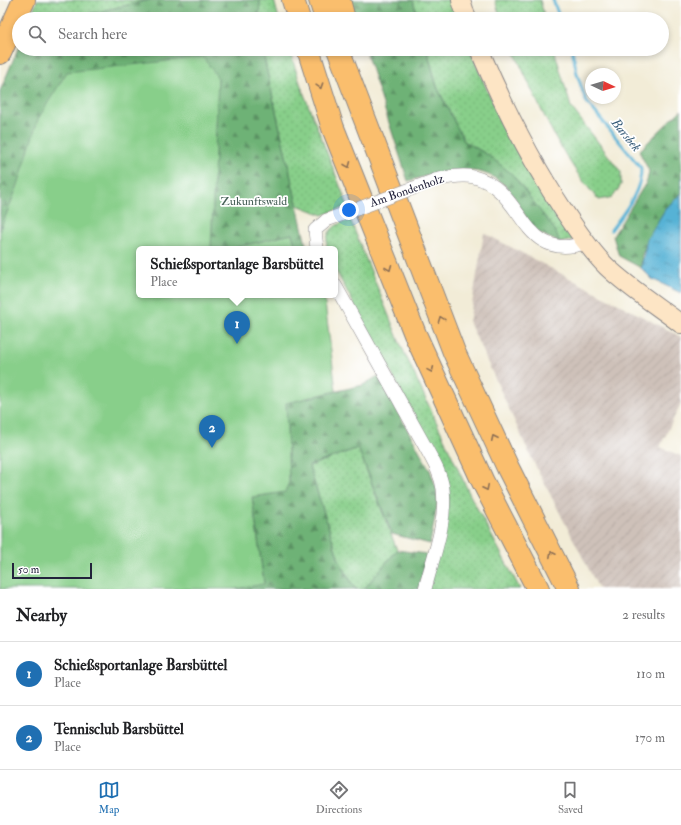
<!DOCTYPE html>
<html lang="en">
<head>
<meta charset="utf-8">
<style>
  :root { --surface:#fff; --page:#f6f6f6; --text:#202124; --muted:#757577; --line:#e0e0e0; --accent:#1f6fb2 }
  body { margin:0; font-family:"IM FELL Double Pica",serif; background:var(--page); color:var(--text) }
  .compass { position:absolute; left:585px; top:68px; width:36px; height:36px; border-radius:50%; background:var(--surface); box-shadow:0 2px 6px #0003; rotate:94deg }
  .scale { position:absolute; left:12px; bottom:10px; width:80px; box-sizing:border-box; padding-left:4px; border:2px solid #22223b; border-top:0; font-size:11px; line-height:14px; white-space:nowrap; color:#22223b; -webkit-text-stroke:3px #fff; paint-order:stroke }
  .you { position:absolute; left:349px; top:210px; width:14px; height:14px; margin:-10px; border:3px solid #fff; border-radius:50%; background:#1a73e8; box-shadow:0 0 0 6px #1a73e833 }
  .badge { display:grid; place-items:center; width:26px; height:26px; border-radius:50%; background:var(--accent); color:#fff; font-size:13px; font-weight:700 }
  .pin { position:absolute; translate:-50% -33px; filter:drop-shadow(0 1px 2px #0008) }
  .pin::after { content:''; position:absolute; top:21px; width:14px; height:12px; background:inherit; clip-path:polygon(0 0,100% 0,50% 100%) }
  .popup { position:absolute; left:136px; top:246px; width:202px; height:52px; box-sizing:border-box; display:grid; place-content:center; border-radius:6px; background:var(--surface); filter:drop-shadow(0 1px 3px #0005); font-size:13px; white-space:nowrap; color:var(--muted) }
  .popup b { font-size:15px; color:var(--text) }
  .popup::after { content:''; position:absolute; left:50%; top:100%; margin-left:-8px; border:8px solid transparent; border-top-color:var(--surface) }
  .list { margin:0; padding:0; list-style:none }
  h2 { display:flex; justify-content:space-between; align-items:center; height:52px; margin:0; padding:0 16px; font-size:17px }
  h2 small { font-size:13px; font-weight:400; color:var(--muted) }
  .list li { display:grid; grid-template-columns:26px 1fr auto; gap:12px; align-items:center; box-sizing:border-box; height:64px; padding:0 16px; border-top:1px solid var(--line) }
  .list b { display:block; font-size:15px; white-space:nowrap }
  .list p { margin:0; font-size:13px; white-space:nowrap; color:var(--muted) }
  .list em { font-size:13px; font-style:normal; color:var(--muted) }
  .icon { flex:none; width:22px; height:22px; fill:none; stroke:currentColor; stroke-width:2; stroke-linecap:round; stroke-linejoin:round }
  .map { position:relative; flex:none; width:681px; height:589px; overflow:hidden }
  .search { position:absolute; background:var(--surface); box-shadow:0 2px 6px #0003; left:12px; right:12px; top:12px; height:44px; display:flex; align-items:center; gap:10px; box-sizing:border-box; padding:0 14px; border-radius:22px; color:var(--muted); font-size:15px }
  .sheet { height:180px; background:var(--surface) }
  nav { display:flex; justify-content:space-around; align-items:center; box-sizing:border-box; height:56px; border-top:1px solid var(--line); background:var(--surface); font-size:11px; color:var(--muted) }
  nav a { display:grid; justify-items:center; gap:2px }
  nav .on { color:var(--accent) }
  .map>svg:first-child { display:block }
</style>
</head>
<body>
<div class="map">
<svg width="681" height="589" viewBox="0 0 681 589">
  <defs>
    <pattern id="industrial-furrows" width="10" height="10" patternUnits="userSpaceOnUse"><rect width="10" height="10" fill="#cec1b9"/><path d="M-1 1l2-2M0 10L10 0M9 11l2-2" fill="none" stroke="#b1a6a0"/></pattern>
    <pattern id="grass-dots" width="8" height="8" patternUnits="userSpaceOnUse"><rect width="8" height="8" fill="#88cf8a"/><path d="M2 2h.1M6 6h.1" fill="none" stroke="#75b178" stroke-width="1.8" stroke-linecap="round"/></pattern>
    <pattern id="forest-firs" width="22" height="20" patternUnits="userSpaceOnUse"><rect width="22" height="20" fill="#6eb276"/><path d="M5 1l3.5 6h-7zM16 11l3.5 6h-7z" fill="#5a9062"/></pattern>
    <pattern id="water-ripples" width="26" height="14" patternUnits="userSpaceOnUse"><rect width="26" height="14" fill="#57b2d5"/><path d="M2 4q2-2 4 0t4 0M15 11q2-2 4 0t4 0" fill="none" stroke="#4890ae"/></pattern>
  </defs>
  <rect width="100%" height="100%" fill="#fff"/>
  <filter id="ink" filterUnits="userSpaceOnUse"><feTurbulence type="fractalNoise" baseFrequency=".025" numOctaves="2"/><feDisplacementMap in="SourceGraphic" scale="8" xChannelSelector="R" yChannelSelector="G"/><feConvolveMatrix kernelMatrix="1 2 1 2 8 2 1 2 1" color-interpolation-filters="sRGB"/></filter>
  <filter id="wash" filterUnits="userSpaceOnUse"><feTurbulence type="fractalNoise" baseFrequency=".012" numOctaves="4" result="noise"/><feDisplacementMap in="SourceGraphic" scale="16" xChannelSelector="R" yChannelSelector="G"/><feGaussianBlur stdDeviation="0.9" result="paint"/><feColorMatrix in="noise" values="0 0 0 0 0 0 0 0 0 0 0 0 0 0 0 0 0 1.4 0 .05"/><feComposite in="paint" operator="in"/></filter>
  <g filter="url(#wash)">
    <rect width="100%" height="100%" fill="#f2ecd7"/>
    <path fill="url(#industrial-furrows)" d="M484 233 681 337V403L660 447 681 456V589H599L532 459 469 322Z"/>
    <path fill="url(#grass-dots)" stroke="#557862" d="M37 0H150L66 19H30Z
      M260 0H274L279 19H259Z
      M413 0H452L458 19H418Z
      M495 0H540L545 19H501Z
      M262 49H289L302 89 348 206 323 215 297 205Z
      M427 49H470L487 90 516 149 572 234V240L560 243 488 155 464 141 437 87Z
      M513 49H554L571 107 621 172V185L613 197 599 200C560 158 537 100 513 49Z
      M350 219 399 341 470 495 520 589H428L449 498 446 474 335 269V249H327C325 229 334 226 350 219Z
      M358 448 397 550 364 589H355L339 560 309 466Z"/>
    <path fill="url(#forest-firs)" stroke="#486a58" d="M150 0H260L259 19H66Z
      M351 0H413L418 19H355Z
      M19 46V49H262L307 249H296L292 234 230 249H211L218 78 18 185 0 230V91Z
      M365 49H427L437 87 464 141 488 155 512 174 555 230 560 243C553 239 544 236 538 232 527 223 520 205 512 194 486 158 444 171 408 181Z
      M681 110V194L666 208 642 254 641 268 619 256 613 236 647 181 649 171 639 151Z
      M378 376 430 470 437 490V506L430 544 392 534 358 448 309 466 339 560 355 589H358H236L264 583 252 497 284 492 289 482 286 403 363 385Z
      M397 550 427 554 419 589H364Z"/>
    <path fill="#88cf8a" stroke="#557862" d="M203 57 218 78 211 249H139V295H324L336 391 286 403 289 482 285 492 252 497 264 584 236 589H0V230L18 185 38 119 67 72Z
      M292 234 296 249H230Z"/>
    <path fill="url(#water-ripples)" stroke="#3c6a88" d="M681 178V293L652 279 641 268 647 239 666 208 681 194Z"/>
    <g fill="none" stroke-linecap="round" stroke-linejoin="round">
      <path stroke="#57b2d5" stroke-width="3" d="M553 0 560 19
        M572 49 577 74 586 101 641 168C642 191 624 212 611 230"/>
    </g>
  </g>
  <g filter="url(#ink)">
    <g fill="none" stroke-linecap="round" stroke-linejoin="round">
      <g stroke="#8a8789" stroke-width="14">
        <path id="minor" d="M435 180C448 177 462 174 474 177 526 190 519 263 585 243
          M317 249 315 230 327 220
          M335 285 426 448C433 461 441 474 443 489 447 522 433 557 425 589"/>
      </g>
      <g stroke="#8a8789" stroke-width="20">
        <path id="secondary" d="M461 0 467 19
          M479 49C503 105 530 160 564 211 577 230 589 249 606 266 629 288 656 305 681 324"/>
      </g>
      <g stroke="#8a8789" stroke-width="24">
        <path id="motorway" d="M293 0 299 19
          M320 0 326 19
          M339 0 344 19
          M308 49 333 128 415 334 483 482 538 589
          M338 49 454 352 508 468 569 589
          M0 53 24 0"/>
      </g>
      <use href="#minor" stroke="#fff" stroke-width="13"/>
      <use href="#secondary" stroke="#fde5c5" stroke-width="18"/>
      <use href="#motorway" stroke="#fabe6d" stroke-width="22"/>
      <g stroke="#8a8789" stroke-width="14" stroke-linecap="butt">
        <path id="minor-bridge" d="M327 220 435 180"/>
      </g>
      <use href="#minor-bridge" stroke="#fff" stroke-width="13"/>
    </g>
    <defs><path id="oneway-chevron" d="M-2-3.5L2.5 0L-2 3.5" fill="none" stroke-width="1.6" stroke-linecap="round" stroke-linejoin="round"/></defs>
    <g stroke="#8e7054">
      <use href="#oneway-chevron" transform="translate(320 86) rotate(72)"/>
      <use href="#oneway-chevron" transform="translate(348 165) rotate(68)"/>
      <use href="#oneway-chevron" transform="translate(389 268) rotate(68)"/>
      <use href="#oneway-chevron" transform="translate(441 319) rotate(-111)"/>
      <use href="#oneway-chevron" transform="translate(431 370) rotate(66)"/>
      <use href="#oneway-chevron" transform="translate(494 438) rotate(-115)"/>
      <use href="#oneway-chevron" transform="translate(486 488) rotate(64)"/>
      <use href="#oneway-chevron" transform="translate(552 554) rotate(-117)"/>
    </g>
  </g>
  <g text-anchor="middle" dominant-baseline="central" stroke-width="3.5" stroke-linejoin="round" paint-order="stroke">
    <g font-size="12" fill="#22223b" stroke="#fff">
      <text transform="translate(407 191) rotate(-19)">Am Bondenholz</text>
    </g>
    <g font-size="12" fill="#465f57" stroke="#fff">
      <text x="254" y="201">Zukunftswald</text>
    </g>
    <g font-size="13" font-style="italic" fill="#375c79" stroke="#fff">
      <text transform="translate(626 135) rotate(51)">Barsbek</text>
    </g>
  </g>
</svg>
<svg class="compass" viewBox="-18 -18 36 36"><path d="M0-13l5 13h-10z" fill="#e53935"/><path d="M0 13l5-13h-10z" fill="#757577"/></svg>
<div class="scale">50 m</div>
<div class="you"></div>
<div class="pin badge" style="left:237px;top:344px">1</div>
<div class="popup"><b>Schießsportanlage Barsbüttel</b>Place</div>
<div class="pin badge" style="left:212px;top:448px">2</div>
<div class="search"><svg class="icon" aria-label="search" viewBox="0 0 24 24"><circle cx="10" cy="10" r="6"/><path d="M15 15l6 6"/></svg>Search here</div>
</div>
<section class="sheet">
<h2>Nearby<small>2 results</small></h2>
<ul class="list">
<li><span class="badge">1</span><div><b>Schießsportanlage Barsbüttel</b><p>Place</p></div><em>110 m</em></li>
<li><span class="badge">2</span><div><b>Tennisclub Barsbüttel</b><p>Place</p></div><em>170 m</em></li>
</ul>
</section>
<nav>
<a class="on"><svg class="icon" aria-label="map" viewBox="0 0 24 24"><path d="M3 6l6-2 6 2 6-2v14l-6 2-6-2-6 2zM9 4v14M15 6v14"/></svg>Map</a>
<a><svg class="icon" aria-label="directions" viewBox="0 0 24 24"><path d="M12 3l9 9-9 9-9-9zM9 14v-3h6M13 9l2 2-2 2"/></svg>Directions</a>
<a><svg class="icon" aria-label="saved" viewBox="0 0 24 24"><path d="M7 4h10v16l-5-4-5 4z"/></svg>Saved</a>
</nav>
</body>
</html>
